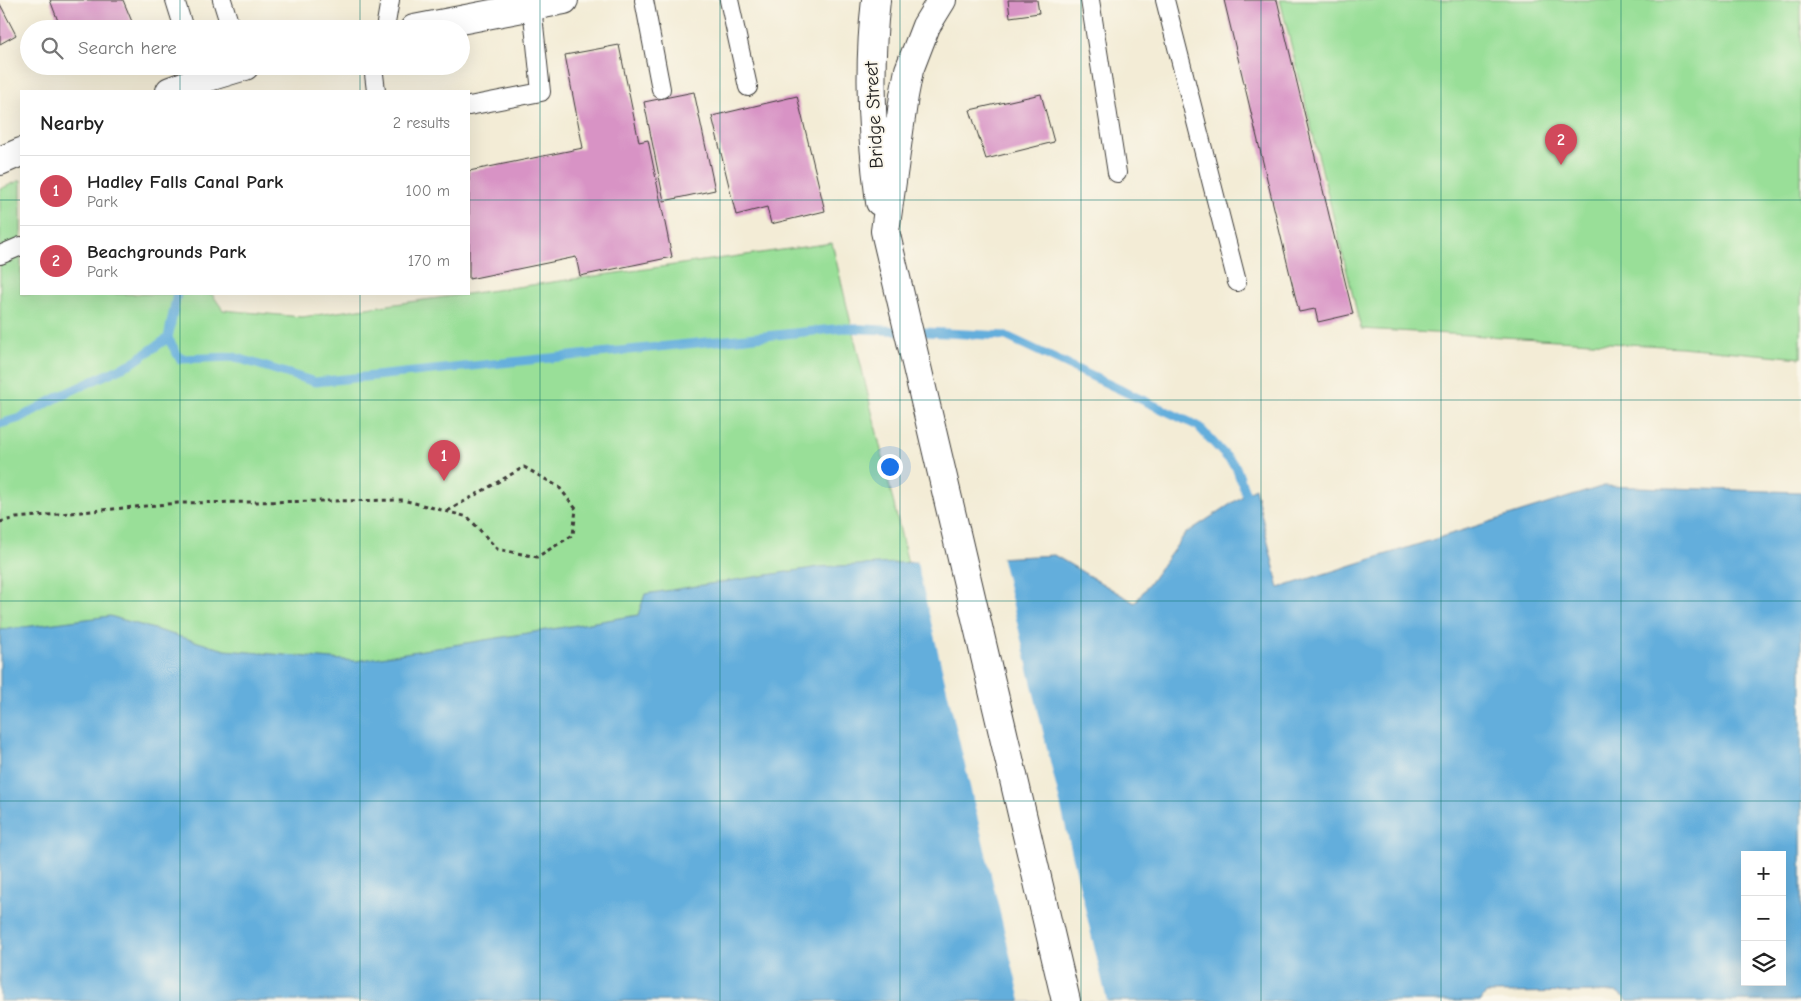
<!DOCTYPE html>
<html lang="en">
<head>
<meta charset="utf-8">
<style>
  :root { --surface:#fff; --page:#f2f2f2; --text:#222; --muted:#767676; --line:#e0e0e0; --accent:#d1495b }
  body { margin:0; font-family:"Comic Neue",sans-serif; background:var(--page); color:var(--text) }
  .controls { position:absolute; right:15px; bottom:15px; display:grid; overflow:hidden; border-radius:0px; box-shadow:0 5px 20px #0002 }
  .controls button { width:45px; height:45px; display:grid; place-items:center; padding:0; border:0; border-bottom:1px solid var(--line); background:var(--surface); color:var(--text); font:25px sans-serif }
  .you { position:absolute; left:889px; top:466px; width:18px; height:18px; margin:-12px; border:4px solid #fff; border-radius:50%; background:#1a73e8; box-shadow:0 0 0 8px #1a73e833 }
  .badge { display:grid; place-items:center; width:32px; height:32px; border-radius:50%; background:var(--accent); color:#fff; font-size:16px; font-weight:700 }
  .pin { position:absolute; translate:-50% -41px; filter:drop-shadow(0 1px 2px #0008) }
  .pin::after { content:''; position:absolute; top:26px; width:18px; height:15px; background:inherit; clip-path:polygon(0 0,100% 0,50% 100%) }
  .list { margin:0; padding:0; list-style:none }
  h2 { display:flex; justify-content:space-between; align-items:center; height:65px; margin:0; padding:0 20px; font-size:21px }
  h2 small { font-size:16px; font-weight:400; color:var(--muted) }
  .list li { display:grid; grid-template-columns:32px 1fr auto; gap:15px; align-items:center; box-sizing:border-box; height:70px; padding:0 20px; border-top:1px solid var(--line) }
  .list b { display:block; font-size:19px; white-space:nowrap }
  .list p { margin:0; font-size:16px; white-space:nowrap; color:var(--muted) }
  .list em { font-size:16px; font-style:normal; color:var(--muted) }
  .icon { flex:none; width:28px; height:28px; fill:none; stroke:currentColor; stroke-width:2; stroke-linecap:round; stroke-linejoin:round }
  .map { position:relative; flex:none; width:1801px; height:1001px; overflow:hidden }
  .search { position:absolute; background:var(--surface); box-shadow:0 5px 20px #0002; left:20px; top:20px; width:450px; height:55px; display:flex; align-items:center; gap:12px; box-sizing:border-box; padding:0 18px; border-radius:28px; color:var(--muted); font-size:19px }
  .panel { position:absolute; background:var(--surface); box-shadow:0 5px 20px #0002; left:20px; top:90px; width:450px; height:205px; border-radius:0px }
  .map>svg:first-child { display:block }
</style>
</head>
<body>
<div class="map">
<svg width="1801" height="1001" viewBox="0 0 1801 1001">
  <rect width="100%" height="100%" fill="#fbf7ec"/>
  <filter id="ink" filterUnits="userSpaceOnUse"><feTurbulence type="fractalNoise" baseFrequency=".02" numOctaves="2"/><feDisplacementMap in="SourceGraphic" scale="10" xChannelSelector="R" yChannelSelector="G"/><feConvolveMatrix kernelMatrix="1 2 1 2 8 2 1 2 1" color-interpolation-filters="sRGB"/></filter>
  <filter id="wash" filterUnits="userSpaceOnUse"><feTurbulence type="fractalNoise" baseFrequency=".0096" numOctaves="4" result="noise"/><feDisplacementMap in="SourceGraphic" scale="20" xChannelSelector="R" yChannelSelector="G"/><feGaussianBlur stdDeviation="1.12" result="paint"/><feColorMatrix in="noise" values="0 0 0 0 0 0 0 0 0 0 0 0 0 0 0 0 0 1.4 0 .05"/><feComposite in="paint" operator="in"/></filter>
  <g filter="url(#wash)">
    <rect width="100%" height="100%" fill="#f3ecd6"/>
    <path fill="#99df98" stroke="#5a7e5a" d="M1280 0H1801V358L1681 347 1361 329Z
      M21 180V294H212L223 310 302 317 832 243 931 661 721 702 0 645V189Z"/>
    <path fill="#64aedc" stroke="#40657c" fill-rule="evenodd" d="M1604 486 1801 492V1001H1628L1617 992 1486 993 1481 1001H0V630L110 616 225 650 356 661 638 615 645 594 819 567 1054 555 1135 603 1185 534 1255 488 1279 588ZM1745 855H1782V982H1745Z"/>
    <path fill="#f3ecd6" d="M1001 555 1107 1001H1021L916 559Z"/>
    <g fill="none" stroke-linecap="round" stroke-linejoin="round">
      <path stroke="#64aedc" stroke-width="9" d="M177 294 168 338 180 359 234 357 315 382 844 328 1006 336 1198 426 1236 467 1249 503
        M0 424 20 418 62 395 132 363 168 338"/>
    </g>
    <g id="blocks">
      <path fill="#d893c5" d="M50 0H123L135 29H61Z
        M1008 0H1037L1039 13 1010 17Z
        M1224 0H1277L1353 314 1318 322 1315 309 1299 312Z
        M0 4 16 35 0 44Z
        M619 45 639 142 648 140 672 257 580 276 576 257 469 279V171L583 148 565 55Z
        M694 92 715 190 664 201 644 102Z
        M1041 94 1054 142 986 159 970 110Z
        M797 96 825 211 771 224 767 207 736 215 712 116Z"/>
    </g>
  </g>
  <g filter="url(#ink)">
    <use href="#blocks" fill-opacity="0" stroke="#3c3b38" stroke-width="1"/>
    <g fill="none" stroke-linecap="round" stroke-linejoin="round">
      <g stroke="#3c3b38" stroke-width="20">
        <path id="service" d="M175 0 184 29
          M222 0 231 29
          M644 0 661 89
          M729 0 748 87
          M1090 0 1117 173
          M1165 0 1237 282
          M385 29 390 0
          M373 66 376 91
          M469 106 541 92 532 6
          M0 255 21 246"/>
      </g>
      <g stroke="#3c3b38" stroke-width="30">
        <path id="secondary" d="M876 0C868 68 871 134 880 202
          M942 0 926 26 909 70 904 96 885 231 1066 1001
          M414 29 564 0
          M170 91 202 79 245 66
          M0 161 21 152"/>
      </g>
      <path stroke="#3c3b38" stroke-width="3" stroke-dasharray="4 4" stroke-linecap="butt" d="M0 522 16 518 178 503 403 500 468 517 497 549 537 557 573 535 576 509 559 487 524 467 446 512"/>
      <use href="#service" stroke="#fff" stroke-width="18"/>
      <use href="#secondary" stroke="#fff" stroke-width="28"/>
    </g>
  </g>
  <path fill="none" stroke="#0f766e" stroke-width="1" stroke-opacity="0.55" d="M180 0V29M360 0V29M540 0V1001M720 0V1001M900 0V1001M1081 0V1001M1261 0V1001M1441 0V1001M1621 0V1001M180 66V91M360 66V91M0 200H21M469 200H1801M180 294V1001M360 294V1001M0 400H1801M0 601H1801M0 801H1801"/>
  <g text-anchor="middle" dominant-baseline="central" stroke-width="4" stroke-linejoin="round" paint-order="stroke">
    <g font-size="19" fill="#1c1c1c" stroke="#fbf7ec">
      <text transform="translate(874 115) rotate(-93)">Bridge Street</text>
    </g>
  </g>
</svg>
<div class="controls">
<button>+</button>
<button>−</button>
<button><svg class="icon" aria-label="layers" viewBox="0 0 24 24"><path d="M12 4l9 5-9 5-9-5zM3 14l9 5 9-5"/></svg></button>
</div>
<div class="you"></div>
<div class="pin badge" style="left:444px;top:481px">1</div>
<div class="pin badge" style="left:1561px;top:165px">2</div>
<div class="search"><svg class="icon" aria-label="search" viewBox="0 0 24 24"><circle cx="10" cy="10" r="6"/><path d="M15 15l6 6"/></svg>Search here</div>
<section class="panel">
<h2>Nearby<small>2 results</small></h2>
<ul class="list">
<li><span class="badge">1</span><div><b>Hadley Falls Canal Park</b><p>Park</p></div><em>100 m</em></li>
<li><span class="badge">2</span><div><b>Beachgrounds Park</b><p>Park</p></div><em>170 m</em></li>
</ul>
</section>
</div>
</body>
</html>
